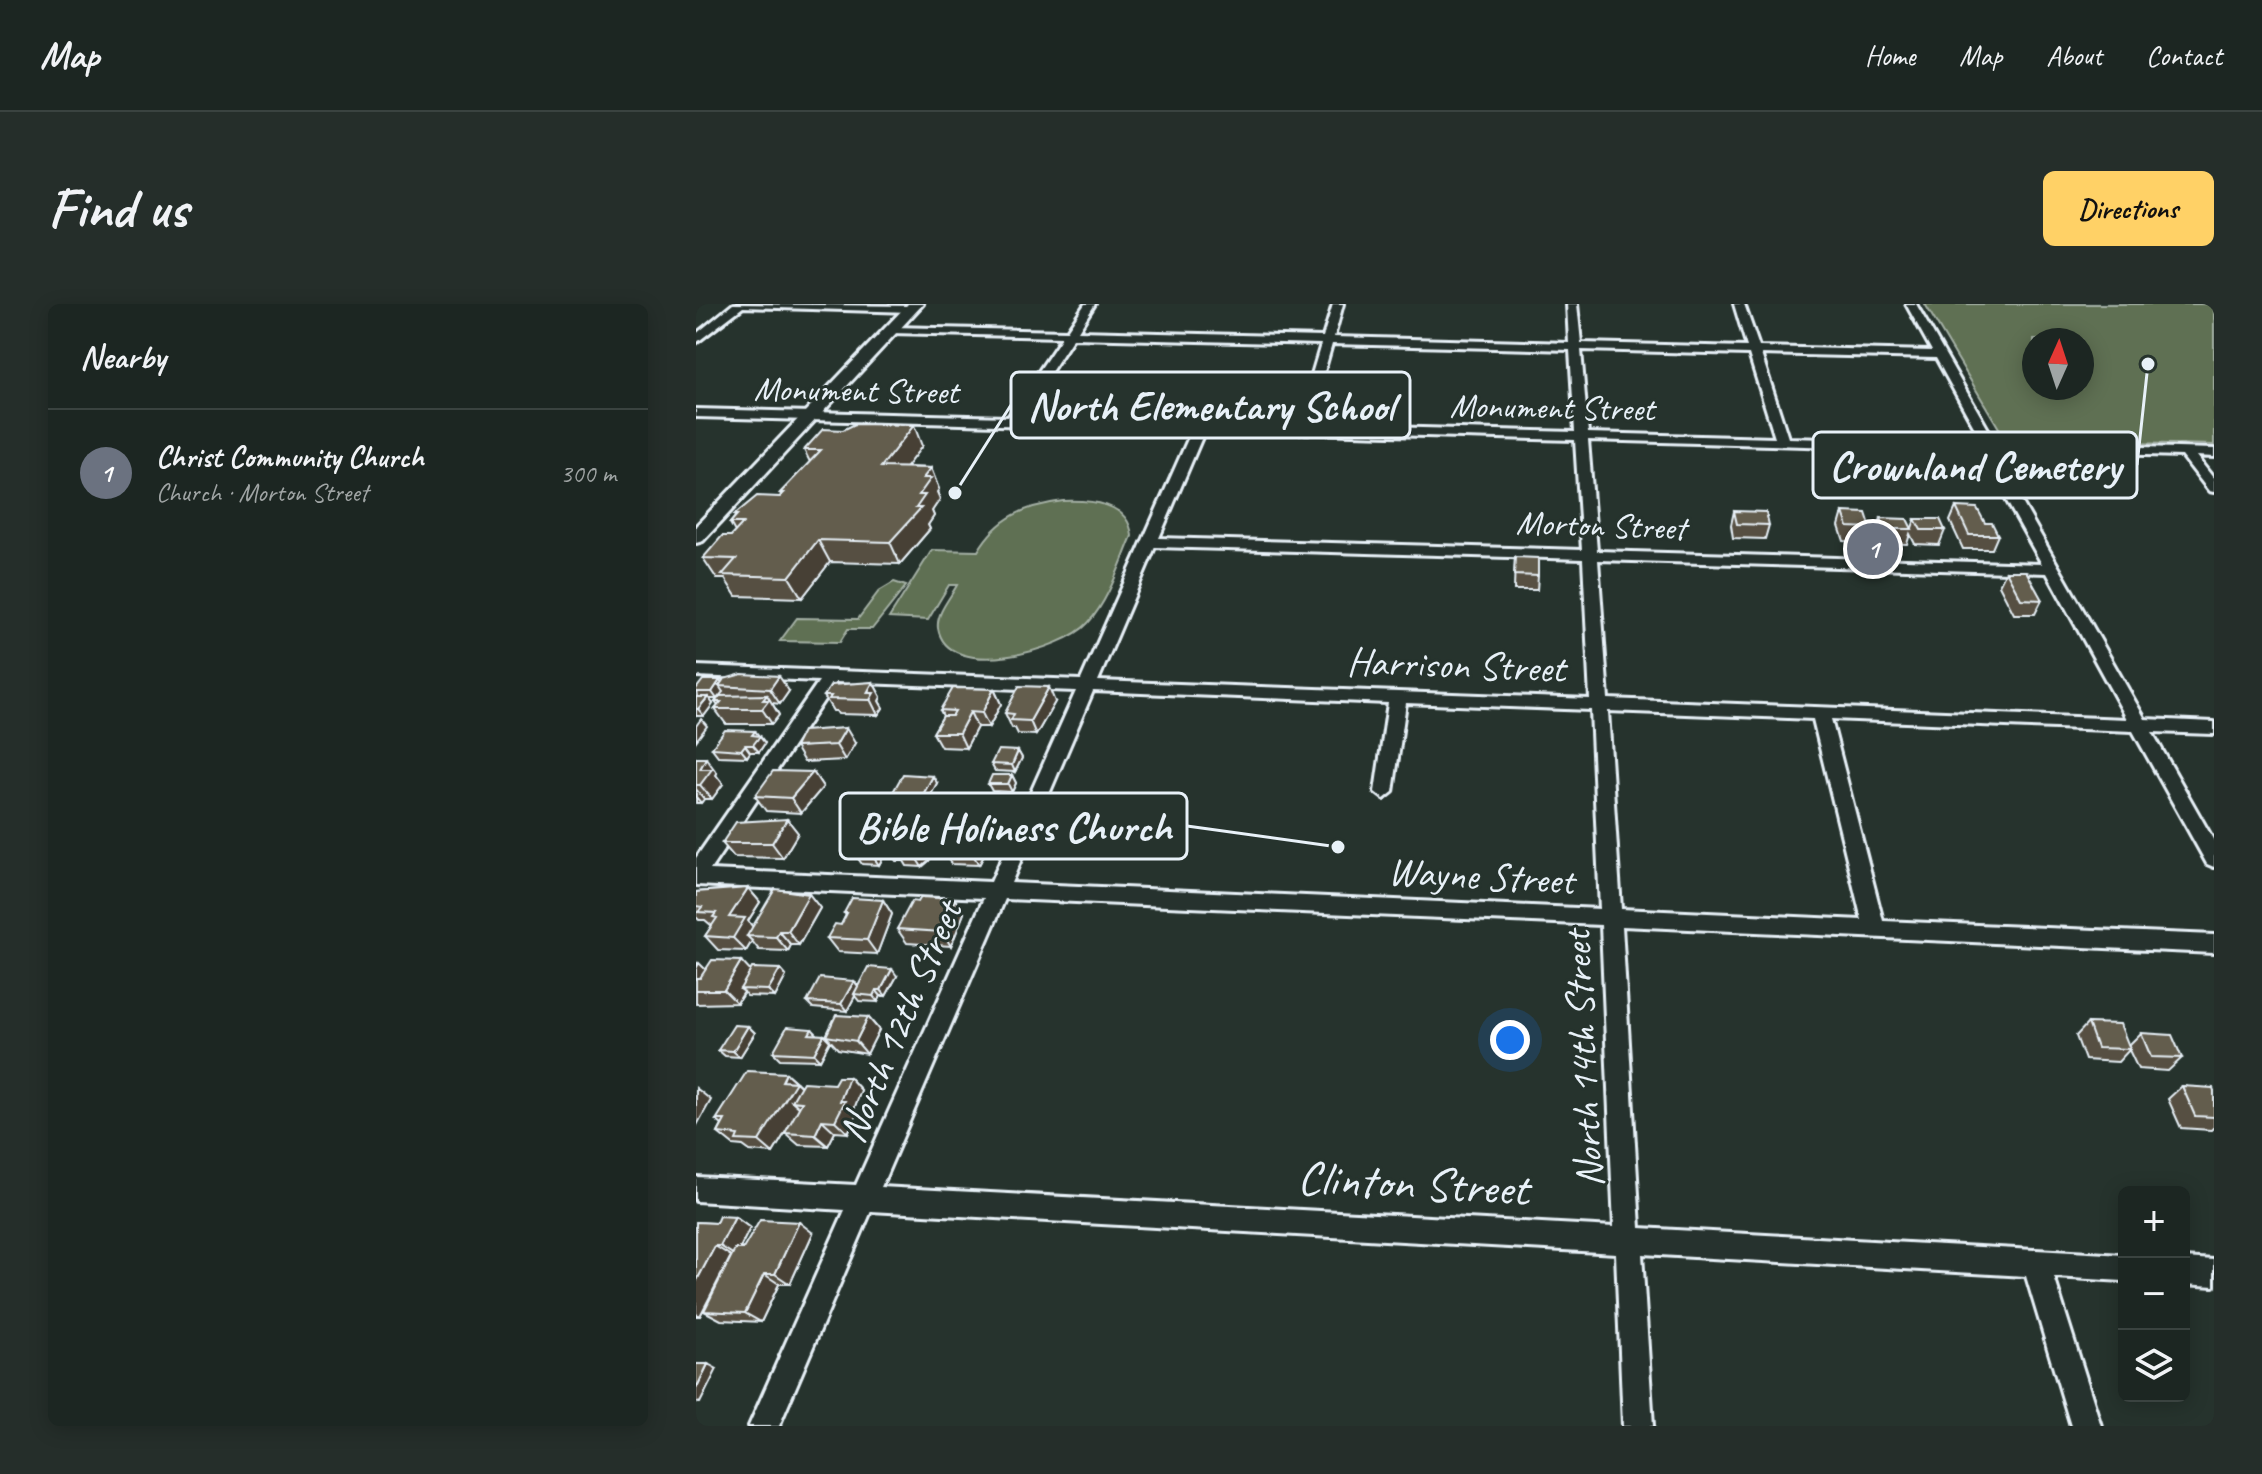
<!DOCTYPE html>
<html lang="en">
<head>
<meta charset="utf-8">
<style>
  :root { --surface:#1c2622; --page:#252e2a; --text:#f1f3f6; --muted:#a0a5a5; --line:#3a4340; --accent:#ffd166 }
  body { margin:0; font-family:Caveat,sans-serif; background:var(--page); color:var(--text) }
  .controls { position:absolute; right:24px; bottom:24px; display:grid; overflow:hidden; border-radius:12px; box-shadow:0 4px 20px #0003 }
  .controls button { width:72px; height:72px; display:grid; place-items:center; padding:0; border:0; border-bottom:2px solid var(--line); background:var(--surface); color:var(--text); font:40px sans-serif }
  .compass { position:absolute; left:1326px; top:24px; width:72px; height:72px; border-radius:50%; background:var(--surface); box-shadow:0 4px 20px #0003; rotate:3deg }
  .you { position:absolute; left:814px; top:736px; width:28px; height:28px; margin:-20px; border:6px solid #fff; border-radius:50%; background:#1a73e8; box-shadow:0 0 0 12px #1a73e833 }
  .badge { display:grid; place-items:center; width:52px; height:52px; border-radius:50%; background:var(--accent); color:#fff; font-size:26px; font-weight:700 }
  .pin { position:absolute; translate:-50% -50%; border:4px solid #fff; box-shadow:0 2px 8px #0006 }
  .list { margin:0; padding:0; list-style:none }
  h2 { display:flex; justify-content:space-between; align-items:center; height:104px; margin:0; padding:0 32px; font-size:34px }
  h2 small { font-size:26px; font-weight:400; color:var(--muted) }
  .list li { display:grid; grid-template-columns:52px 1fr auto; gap:24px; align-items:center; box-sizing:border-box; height:128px; padding:0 32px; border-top:2px solid var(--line) }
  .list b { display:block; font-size:30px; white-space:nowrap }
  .list p { margin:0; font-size:26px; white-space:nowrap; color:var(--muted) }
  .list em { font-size:26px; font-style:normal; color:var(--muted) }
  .icon { flex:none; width:44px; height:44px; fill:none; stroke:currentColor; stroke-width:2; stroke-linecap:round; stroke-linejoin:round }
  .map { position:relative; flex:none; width:1518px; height:1122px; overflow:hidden; border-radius:12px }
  header { display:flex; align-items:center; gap:48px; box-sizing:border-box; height:112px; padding:0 40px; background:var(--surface); border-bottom:2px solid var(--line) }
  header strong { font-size:38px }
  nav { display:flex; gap:44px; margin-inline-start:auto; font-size:28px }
  .intro { display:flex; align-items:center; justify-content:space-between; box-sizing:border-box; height:192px; padding:0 48px }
  h1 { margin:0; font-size:56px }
  .button { padding:20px 36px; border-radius:12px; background:var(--accent); color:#111; font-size:28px; font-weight:700 }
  main { display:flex; gap:48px; padding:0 48px }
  aside { flex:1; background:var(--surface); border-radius:12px; box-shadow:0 4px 20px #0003 }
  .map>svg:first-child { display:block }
</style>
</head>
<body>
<header>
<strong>Map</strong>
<nav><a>Home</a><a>Map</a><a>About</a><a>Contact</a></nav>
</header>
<div class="intro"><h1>Find us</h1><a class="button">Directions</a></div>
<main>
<aside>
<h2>Nearby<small></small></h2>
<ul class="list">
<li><span class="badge" style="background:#6b7280">1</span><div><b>Christ Community Church</b><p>Church · Morton Street</p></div><em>300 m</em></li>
</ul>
</aside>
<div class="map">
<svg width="1518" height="1122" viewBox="0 0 1518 1122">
  <rect width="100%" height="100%" fill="#26332d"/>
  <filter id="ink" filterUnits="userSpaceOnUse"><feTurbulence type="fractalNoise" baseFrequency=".0125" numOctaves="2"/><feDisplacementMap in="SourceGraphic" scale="16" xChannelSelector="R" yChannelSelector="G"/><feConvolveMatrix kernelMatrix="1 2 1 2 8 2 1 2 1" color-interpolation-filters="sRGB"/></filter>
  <g filter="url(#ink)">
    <path fill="#5f7052" stroke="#a4b0a5" stroke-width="2" fill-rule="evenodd" d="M1229 0H1518V141L1310 136ZM1386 36V84H1338V36Z
      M367 197C394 196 433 198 436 232 424 260 413 296 392 319 368 346 251 379 242 324 240 309 255 293 261 281H253L232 316 193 314 236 246 282 247C302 213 329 202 367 197Z
      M198 278 210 282 176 325H152L144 338 84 337 101 314 162 315 183 287Z"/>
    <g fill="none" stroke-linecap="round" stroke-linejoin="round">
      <g stroke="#e8f1f8" stroke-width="6">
        <path id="minor" d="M37 0 215 2 220 5 215 8 47 3 0 39V30Z
          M389 0H399L382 27 627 33 637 0H647L638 33 873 39 871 0H881L885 39 1051 43 1038 0H1048L1063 43 1236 47 1210 0H1220L1300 139 1518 145V153L1500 152 1518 175V188L1513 187 1486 152 1301 147 1303 158 1449 415 1518 418V430L1456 428 1518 537V563L1511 560 1437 427 1135 415 1187 617 1518 631V649L926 622 944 924 1428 951V977L1358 973 1405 1122H1375L1330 972 946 950 957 1122H927L920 949 175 907 83 1122H53L149 906 0 897V873L160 881 288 594 0 581V554L123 377 0 372V362L385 376 496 126 0 113V105L312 113 366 33 195 29 189 26 195 23 371 27ZM377 34 625 40 601 121 325 114ZM636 40 874 46 879 128 613 121ZM885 46 1053 50 1079 134 892 129ZM1065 50 1240 54 1287 139 1092 134ZM509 126 879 136 886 246 463 234ZM892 136 1288 147 1289 158 1346 260 901 247ZM459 243 887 255 894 395 402 377ZM902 256 1351 269 1431 415 912 395ZM140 378 380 387 295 578 14 566ZM397 387 692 399 679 488 688 495 697 488 710 399 895 406 904 605 315 579ZM912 407 1117 415 1166 616 925 605ZM309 595 905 621 918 923 185 883Z
          M1488 954 1518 956V982L1488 980Z"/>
      </g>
      <g stroke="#e8f1f8" stroke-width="6">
        <path id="secondary" d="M212 0H227L7 237 0 239V222Z"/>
      </g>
      <use href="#minor" fill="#26332d" fill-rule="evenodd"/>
      <use href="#secondary" fill="#26332d" fill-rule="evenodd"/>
    </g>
    <path fill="#565042" stroke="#e8f1f8" stroke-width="2" d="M226 142 210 163 235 164 243 185 241 188 244 195 236 207 238 212 232 221 234 225 204 260 134 258 106 294 40 292 29 275H21L7 254 35 232 39 228 34 219 39 213 38 211 84 193 85 191 84 189 114 158 108 146Z
      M1260 203 1289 219 1302 231 1296 245H1267L1254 217Z
      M1038 207 1073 221 1069 235 1037 234 1035 221Z
      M1147 208 1175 224 1170 238 1148 237 1143 222Z
      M1185 214 1216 224 1219 215 1249 226 1243 241 1219 240 1214 230 1211 240 1184 239 1180 228Z
      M819 253 842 272 841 286H818Z
      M1310 267 1346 296 1339 310H1318L1303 281Z
      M26 378 93 387 84 400 76 399 83 411 76 420H30L19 405 22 402 19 398 21 395H13L17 400 8 412H0V393H1L0 385Z
      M177 378 185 393 183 397 187 404 182 411 142 410 140 407H137L128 392Z
      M298 385 305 400 293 423H281L270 444 245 443 237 429 247 412 244 406Z
      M359 398 340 431 322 430 319 424H316L309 409Z
      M64 432 69 439 63 448H54L51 453 22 452 16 444Z
      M159 439 149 456 108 458 99 443Z
      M322 447 326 454 319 468 299 467 295 460Z
      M0 454 21 469 20 471 27 480 16 495H8L5 499H0Z
      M117 468 127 483 105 509 70 507 59 492Z
      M316 471 320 479 316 488 296 487 292 480Z
      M241 479 228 504 213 503 221 516 220 517 235 518 243 532 233 557 226 563 211 562 208 557H200L192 544 183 561 166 560 156 546 196 501 193 495Z
      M292 507 299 522 296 528 298 532 283 561 255 560 247 546Z
      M91 515 102 529 87 554 38 553 26 539Z
      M52 584 64 598 52 617 57 623 113 590 124 604 103 641H95L92 647 63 646 56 637 50 647 22 646 9 632 16 622 9 616H3L0 613V588Z
      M187 596 196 610 181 650 142 648 131 634 145 621 150 611 148 609Z
      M222 598 268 609 255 642 211 639 201 625Z
      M0 658 10 666 54 667 84 665 90 672 79 693 51 692 48 688 41 699 0 700Z
      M201 672 190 692H185L182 698 163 697 159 692 151 707 117 704 111 698 158 677 162 682Z
      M172 713 183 726 171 750 142 745 130 732Z
      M1392 719 1433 741 1445 729 1486 754 1472 767 1442 765 1433 746 1422 758 1389 756 1380 732Z
      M52 722 59 729 44 753 29 752 22 746Z
      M116 725 122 731H128L134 737 124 756 84 755 77 748Z
      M90 769 105 782 138 780 153 773 165 786 158 805 161 809 152 829 139 828 132 842 103 841 89 829 77 849 54 847 47 842 37 841 22 829 26 821 20 816Z
      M1486 782 1518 787V823L1515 826 1485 824 1472 795Z
      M39 913 54 924 43 945 117 929 94 980H83L65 1018 25 1016 8 1007 35 952 4 1012H0V918L20 919Z"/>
    <path fill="#464136" stroke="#e8f1f8" stroke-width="2" d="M218 121 226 142 194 184 185 163Z
      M235 164 243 185 241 188 244 195 236 207 238 212 232 221 234 225 204 260 194 238 220 204 227 174Z
      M122 236 134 258 106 294 93 273Z
      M83 372 93 387 84 400 74 385Z
      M24 376 29 382H23L27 388 21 395 16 388Z
      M177 378 185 393 183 397 187 404 182 411 171 389Z
      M353 383 359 398 340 431 334 417Z
      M298 385 305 400 293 423 286 409Z
      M71 391 83 411 76 420 66 405 67 396Z
      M12 393 17 400 8 412 2 405Z
      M274 408 281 423 270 444 263 429Z
      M5 415 11 422 0 437V422Z
      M150 424 159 439 149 456 140 441Z
      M59 427 69 439 63 448 57 441 56 431Z
      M49 441 54 448 51 453 45 446Z
      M322 447 326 454 319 468 316 461Z
      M10 454 21 469 20 471 27 480 16 495 4 481V465Z
      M117 468 127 483 105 509 95 494Z
      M316 471 320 479 316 488 312 480Z
      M237 472 241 479 228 504 224 496Z
      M0 485 8 495 5 499 0 493Z
      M212 501 221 516 215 527 206 513Z
      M292 507 299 522 296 528 298 532 283 561 275 547Z
      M192 512 201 526 191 542 192 544 183 561 173 547Z
      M91 515 102 529 87 554 76 539Z
      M235 518 243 532 233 557 226 563 217 549Z
      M52 584 64 598 52 617 61 628 51 632 56 637 50 647 37 634 33 613Z
      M113 590 124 604 103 641 92 627Z
      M259 595 268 609 255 642 246 628Z
      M187 596 196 610 181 650 171 636Z
      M83 627 95 641 92 647 80 633Z
      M45 657 58 671 44 685 48 688 41 699 28 686Z
      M3 659 17 673 8 687 0 679V665Z
      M84 665 90 672 79 693 72 686Z
      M196 665 201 672 190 692 185 686Z
      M158 677 163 683 158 690 159 692 151 707 145 700Z
      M180 686 185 692 182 698 177 692Z
      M172 713 183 726 171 750 160 737Z
      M52 722 59 729 44 753 37 747Z
      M128 731 134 737 124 756 118 750Z
      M90 769 113 790 106 798 96 797 104 804 77 849 63 837Z
      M153 773 165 786 158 805 161 809 152 829 139 817 144 797Z
      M0 784 15 796 0 823Z
      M126 816 139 828 132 842 119 831Z
      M39 913 54 924 40 952 24 942Z
      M103 918 117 929 94 980 79 970Z
      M19 942 35 952 4 1012 0 1010V978Z
      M68 970 83 980 65 1018 49 1009Z
      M12 1060 21 1065 4 1099 0 1098V1085Z"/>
    <path fill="#645d4d" stroke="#e8f1f8" stroke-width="2" d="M159 120 218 121 185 163 235 164 227 174H235L223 191H229L220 204H225L194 238 122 236 93 273 26 271 40 255 7 254 26 232H35L47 219H34L41 211H38L61 192 84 193 88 189H84L125 146H108L127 125 147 126Z
      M1260 203 1281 204 1289 219H1296L1302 231H1273Z
      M1038 207 1070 208 1073 221 1041 220Z
      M1147 208 1170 209 1175 224 1152 223Z
      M1185 214 1211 215 1216 225H1189Z
      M1219 215H1244L1249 226H1225Z
      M819 253 842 254V272L818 271Z
      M1310 267H1330L1346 296 1325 295Z
      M46 370 83 372 74 385 23 382 28 375Z
      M7 376H24L16 388H0V385Z
      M177 378 171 389H178L174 396 133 395 135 392H128L135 381Z
      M323 382 353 383 334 417 315 416 318 410 309 409Z
      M257 384 298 385 286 409 274 408 263 429H237L247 412H256L259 407 244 406Z
      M71 391 67 396H73L66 405H19L25 398H19L24 392Z
      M0 393H12L2 405H0Z
      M150 424 140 441 99 443 107 427Z
      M29 426 59 427 56 431 64 432 57 441H49L45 446 16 444Z
      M302 446 322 447 316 461 295 460Z
      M0 454H10L4 465H16L4 481H0Z
      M77 467 117 468 95 494 59 492Z
      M207 470 237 472 224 496 193 495Z
      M296 471H316L312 480H292Z
      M91 515 76 539H26L40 518Z
      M52 584 33 613 49 614 37 634 9 632 21 614 17 613 20 609 2 608 6 603 0 602V588Z
      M79 585 113 590 92 627H83L80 633 51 632Z
      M225 593 259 595 246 628 201 625 216 597 222 598Z
      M156 594 187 596 171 636 131 634 139 620 145 621 151 609H148Z
      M16 656 45 657 28 686H0V674H4Z
      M172 663 196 665 185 686H180L177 692 158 690Z
      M56 664 84 665 72 686 44 685Z
      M124 674 158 677 145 700 111 698Z
      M140 711 172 713 160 737 130 732Z
      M1392 719 1424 720 1434 745 1401 744Z
      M38 721 52 722 37 747 22 746Z
      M91 723 116 725 113 730 128 731 118 750 77 748Z
      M1445 729 1476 731 1486 754 1455 753Z
      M51 767 90 769 86 777 100 778 63 837 40 836 42 831 22 829 29 816H20Z
      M142 773H153L144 797H149L139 817 126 816 119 831 89 829 106 798 96 797 107 778 138 780Z
      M1486 782 1517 784 1518 787V813L1499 812Z
      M23 912 39 913 24 942H19L0 978V918L20 919Z
      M64 916 103 918 79 970H68L49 1009 8 1007 39 945H47Z
      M0 1060H12L0 1085Z"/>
  </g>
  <g text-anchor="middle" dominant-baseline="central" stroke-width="6" stroke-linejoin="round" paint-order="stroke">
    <g font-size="34" fill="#e8f1f8" stroke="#26332d">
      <text transform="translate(160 86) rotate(1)">Monument Street</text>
      <text transform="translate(856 103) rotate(1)">Monument Street</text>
      <text transform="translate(905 221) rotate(2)">Morton Street</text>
    </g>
    <g font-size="40" fill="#e8f1f8" stroke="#26332d">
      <text transform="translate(760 361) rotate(2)">Harrison Street</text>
      <text transform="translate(785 572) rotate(3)">Wayne Street</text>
      <text transform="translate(204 718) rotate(-67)">North 12th Street</text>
      <text transform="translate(887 755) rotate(-93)">North 14th Street</text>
    </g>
    <g font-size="48" fill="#e8f1f8" stroke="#26332d">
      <text transform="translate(717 879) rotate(3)">Clinton Street</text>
    </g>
  </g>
  <path fill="none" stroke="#e8f1f8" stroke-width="3" d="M259 189L315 101M1452 60L1441 161M642 543L491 522"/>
  <g fill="#e8f1f8" stroke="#26332d" stroke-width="3">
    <circle cx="259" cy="189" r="8"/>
    <circle cx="1452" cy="60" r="8"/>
    <circle cx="642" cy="543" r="8"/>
  </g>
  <g fill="#26332d" stroke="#e8f1f8" stroke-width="3">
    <rect x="315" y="68" width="399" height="66" rx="8"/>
    <rect x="1117" y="128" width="324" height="66" rx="8"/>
    <rect x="144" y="489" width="347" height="66" rx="8"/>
  </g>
  <g font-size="42" text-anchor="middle" font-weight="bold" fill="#e8f1f8">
    <text x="515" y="116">North Elementary School</text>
    <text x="1279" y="176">Crownland Cemetery</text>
    <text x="318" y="537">Bible Holiness Church</text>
  </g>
</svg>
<div class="controls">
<button>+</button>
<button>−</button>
<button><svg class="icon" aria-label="layers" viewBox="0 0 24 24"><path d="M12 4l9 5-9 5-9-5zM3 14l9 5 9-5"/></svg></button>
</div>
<svg class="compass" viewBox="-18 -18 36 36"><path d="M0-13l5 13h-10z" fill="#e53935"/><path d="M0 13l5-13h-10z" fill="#a0a5a5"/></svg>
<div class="you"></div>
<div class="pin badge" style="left:1177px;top:245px;background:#6b7280">1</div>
</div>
</main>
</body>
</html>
